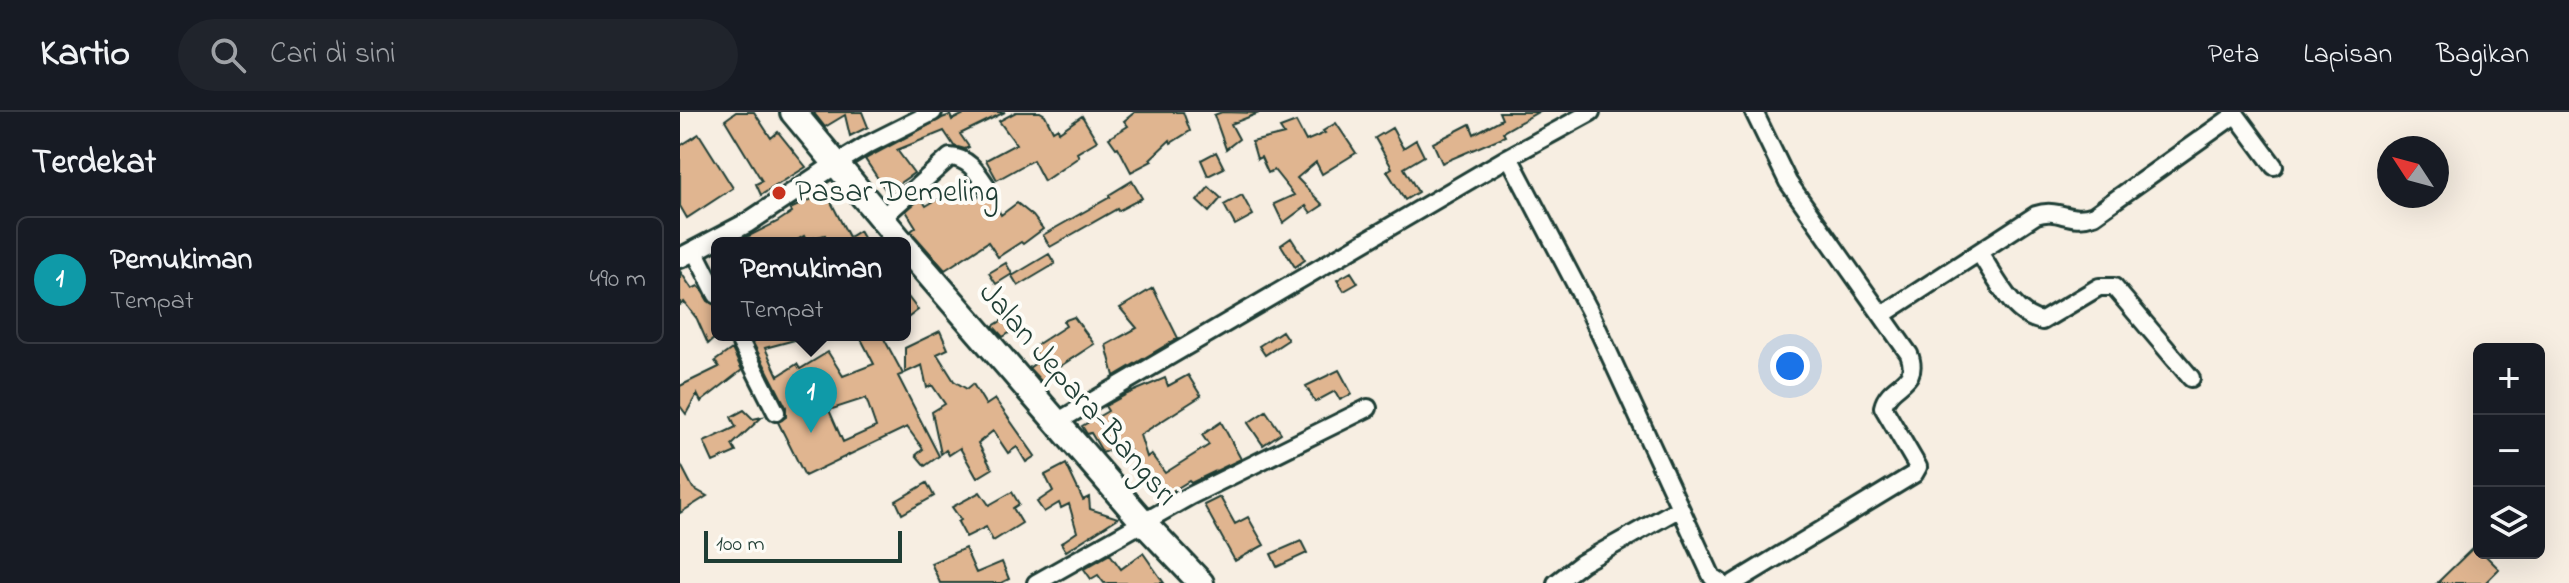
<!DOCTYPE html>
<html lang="id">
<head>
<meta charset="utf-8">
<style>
  :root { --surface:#171b24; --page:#20242c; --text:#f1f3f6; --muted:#9ea1a6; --line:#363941; --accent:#0b8043 }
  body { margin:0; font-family:"Indie Flower",sans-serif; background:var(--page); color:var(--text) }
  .controls { position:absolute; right:24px; bottom:24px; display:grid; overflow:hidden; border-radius:12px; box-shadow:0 8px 32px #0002 }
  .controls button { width:72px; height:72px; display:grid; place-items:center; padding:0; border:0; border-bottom:2px solid var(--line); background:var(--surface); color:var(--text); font:40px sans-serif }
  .compass { position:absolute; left:1697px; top:24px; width:72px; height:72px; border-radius:50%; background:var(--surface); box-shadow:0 8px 32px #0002; rotate:306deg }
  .scale { position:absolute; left:24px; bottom:20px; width:198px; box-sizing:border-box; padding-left:8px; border:4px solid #1f3d34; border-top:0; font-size:22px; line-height:28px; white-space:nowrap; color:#1f3d34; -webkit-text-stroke:6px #fdfcf7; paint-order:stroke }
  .you { position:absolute; left:1110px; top:254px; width:28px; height:28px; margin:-20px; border:6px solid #fff; border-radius:50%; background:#1a73e8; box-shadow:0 0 0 12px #1a73e833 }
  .badge { display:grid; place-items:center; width:52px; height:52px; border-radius:50%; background:var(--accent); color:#fff; font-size:26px; font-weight:700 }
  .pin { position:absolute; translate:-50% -66px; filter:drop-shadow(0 2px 4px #0008) }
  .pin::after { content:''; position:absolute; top:42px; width:28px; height:24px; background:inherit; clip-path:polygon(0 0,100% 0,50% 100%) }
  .popup { position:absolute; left:31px; top:125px; width:200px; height:104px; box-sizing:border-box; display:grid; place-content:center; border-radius:12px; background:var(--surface); filter:drop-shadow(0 2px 6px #0005); font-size:26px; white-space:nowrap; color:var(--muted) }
  .popup b { font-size:30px; color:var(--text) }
  .popup::after { content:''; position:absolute; left:50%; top:100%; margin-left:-16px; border:16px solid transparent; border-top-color:var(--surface) }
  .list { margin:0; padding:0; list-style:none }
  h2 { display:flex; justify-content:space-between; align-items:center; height:104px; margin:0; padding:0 32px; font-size:34px }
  h2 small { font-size:26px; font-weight:400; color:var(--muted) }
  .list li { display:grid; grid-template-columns:52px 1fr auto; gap:24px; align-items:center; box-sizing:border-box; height:128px; margin:0 16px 16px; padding:0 16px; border:2px solid var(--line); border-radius:12px }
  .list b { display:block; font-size:30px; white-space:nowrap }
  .list p { margin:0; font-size:26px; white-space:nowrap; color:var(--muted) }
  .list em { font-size:26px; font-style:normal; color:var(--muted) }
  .icon { flex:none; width:44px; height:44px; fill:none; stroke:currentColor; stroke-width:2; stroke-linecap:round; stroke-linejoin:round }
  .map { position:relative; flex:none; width:1889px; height:471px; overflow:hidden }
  header { display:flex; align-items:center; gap:48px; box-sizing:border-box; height:112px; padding:0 40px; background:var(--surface); border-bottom:2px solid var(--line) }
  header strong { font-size:38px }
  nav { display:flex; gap:44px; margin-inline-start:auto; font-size:28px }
  .search { width:560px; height:72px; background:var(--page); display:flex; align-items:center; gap:20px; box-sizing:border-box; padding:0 28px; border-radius:44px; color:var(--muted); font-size:30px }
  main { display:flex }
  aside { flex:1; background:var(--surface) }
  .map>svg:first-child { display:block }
</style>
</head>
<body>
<header>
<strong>Kartio</strong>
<div class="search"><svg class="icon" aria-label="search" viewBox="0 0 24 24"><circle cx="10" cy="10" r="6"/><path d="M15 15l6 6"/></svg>Cari di sini</div>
<nav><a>Peta</a><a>Lapisan</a><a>Bagikan</a></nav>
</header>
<main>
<aside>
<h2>Terdekat<small></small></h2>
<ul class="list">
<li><span class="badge" style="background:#0f9aa8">1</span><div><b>Pemukiman</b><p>Tempat</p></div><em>490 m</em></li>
</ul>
</aside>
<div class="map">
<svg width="1889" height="471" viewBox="0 0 1889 471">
  <rect width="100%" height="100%" fill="#f7eee2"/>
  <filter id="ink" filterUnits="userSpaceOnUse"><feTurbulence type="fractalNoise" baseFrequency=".0125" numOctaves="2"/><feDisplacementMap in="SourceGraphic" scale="16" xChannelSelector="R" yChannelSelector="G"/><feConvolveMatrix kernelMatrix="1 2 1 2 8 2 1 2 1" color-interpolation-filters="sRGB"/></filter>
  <g filter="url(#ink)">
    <path fill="#e0b590" stroke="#1f3d34" stroke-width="2" fill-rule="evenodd" d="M56 0H74L91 26 98 20 126 55 81 83 76 72 82 69 45 8Z
      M136 0H182L188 15 170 24 165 3 145 15 134 1Z
      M288 0H325L280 22 289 35 285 37 274 34 264 19 217 38 234 61 207 80 185 47 262 6 270 3 272 8Z
      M336 0H360L365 3 373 19 378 16 379 20 402 4 417 29 397 41 399 45 364 69 353 48 317 68 306 48 336 32 319 9Z
      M455 0H503L510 19 491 31 490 28 470 47 472 49 451 60 438 35 436 36 429 26 448 14 444 9Z
      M542 0 579 1 551 12 559 27 546 37 534 3Z
      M819 0H858L823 20 825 24 762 51 753 31 790 12 794 22 822 7Z
      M616 10 626 29 645 21 643 19 656 11 676 41 642 62 636 50 617 66 643 93 631 101 626 94 603 111 594 92 614 83 594 58 588 61 581 45 577 47 572 30 604 22 600 16Z
      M712 16 723 36 736 28 744 44 724 56 738 80 725 88 707 59 712 56 695 26Z
      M19 22 53 76 7 106 0 94V34Z
      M536 40 544 56 528 64 521 48Z
      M289 68 299 85 310 82 321 103 337 91 353 104 363 117 343 132 341 130 318 145 308 130 265 158 235 124 231 119 236 115 226 99 241 86 246 94Z
      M452 69 462 86 438 99 437 97 370 135 363 123 430 85 429 83Z
      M151 74 159 85 151 90 169 125 179 119 186 131H148L145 123 126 128 124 124 112 131H55L97 110 112 100 110 97 137 85Z
      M529 75 541 86 529 100 517 89Z
      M562 83 573 103 555 113 544 93Z
      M611 126 625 148 615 155 601 133Z
      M369 142 375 152 338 174 332 164Z
      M326 151 332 162 316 172 309 161Z
      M0 159 12 177 18 174 21 177 28 189 37 194V224L28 232 17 207 4 190 0 193Z
      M671 160 678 171 664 179 657 168Z
      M473 176 498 226 434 264 426 233 457 216 440 196Z
      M225 181 238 198 225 208Z
      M328 205 335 217 323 225 313 214Z
      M394 205 414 232 367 263 368 266 362 270 349 256 360 248 352 236 386 214 383 209Z
      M260 219 268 237 257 242 274 269 287 277 293 272 306 293 315 287 355 344 346 350 337 335 328 341 313 319 298 331 312 357 297 366 280 336 269 343 266 338 261 342 252 300 265 292 252 273 247 276 242 253 225 261V236Z
      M602 219 608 228 585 243 579 234Z
      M69 223H121L122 226 85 236 98 264 117 252 120 257 148 240 163 264 194 252 179 223H202L223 262 218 264 259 344 245 354 236 343 243 337 227 315 125 364 98 310 106 305V295ZM186 286 196 315 163 330 149 298Z
      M52 237 62 258 21 290 17 282 6 302 0 294V274L39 255 35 249Z
      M659 258 672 282 660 288 655 279 635 290 626 274Z
      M508 263 521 284 460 323 467 345 471 342 485 361 529 333 522 323 541 310 561 347 511 371 509 369 478 388 461 364 456 352 458 351 444 329 423 341 411 321 407 322 402 314 428 299 425 294 445 283 485 266 488 274Z
      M64 298 73 307 82 305 52 333 56 340 33 350 24 330 56 315 51 305Z
      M586 299 601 321 583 333 568 311Z
      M0 351 13 376 27 384 0 401Z
      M386 352 403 388 409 385 410 397 438 406 386 439 381 431 397 420 389 392 381 396 379 391 364 400 357 390 373 379 365 363Z
      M247 371 254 384 222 402 216 389Z
      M300 380 309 393 332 380 339 392 333 396 342 411 313 429 306 415 286 425 278 410 281 408 272 395Z
      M540 385 555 412 568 405 584 433 555 449 524 393Z
      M621 429 627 441 597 455 591 442Z
      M1796 433 1799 441H1803L1819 457 1805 471H1757Z
      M285 436 296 461 322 450 329 467 321 471H260L251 451Z
      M463 441 484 471H424L418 463 411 467 404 457 430 442 441 457Z"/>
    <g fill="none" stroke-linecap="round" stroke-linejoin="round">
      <g stroke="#1f3d34" stroke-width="22">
        <path id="minor" d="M1554 0 1594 54
          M829 45 909 198 1032 465 1041 471
          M156 52 187 33 253 0
          M203 105 270 45C287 46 296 58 305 72
          M14 138 37 183
          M1300 142C1315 164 1332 204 1362 209L1419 175H1434L1511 266
          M1202 203 1356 103C1379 95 1389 112 1414 103L1556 2
          M57 223 96 300
          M377 310 829 45 911 0
          M356 471 510 384 688 296
          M876 471 902 451 1000 396
          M1054 471 1234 362 1238 355 1203 295C1209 270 1241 273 1229 242L1108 70 1074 0"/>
      </g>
      <g stroke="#1f3d34" stroke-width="24">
        <path id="tertiary" d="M0 146 67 111 156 52"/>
      </g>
      <g stroke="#1f3d34" stroke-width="30">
        <path id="primary" d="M113 0 222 131
          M225 135 464 411 521 471"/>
      </g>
      <use href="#minor" stroke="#fdfcf7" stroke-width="16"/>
      <use href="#tertiary" stroke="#fdfcf7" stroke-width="18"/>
      <use href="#primary" stroke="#fdfcf7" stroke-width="24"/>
    </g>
  </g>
  <circle fill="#c8321e" stroke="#fdfcf7" stroke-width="3" cx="99" cy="81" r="8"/>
  <g text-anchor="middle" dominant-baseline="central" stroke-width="8" stroke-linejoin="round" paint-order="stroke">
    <g font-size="32" fill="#1f3d34" stroke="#fdfcf7" text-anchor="start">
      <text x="115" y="81">Pasar Demeling</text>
    </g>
    <g font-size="32" fill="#1f3d34" stroke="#fdfcf7">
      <text transform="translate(397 283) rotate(49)">Jalan Jepara-Bangsri</text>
    </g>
  </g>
</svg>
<div class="controls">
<button>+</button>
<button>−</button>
<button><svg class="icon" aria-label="layers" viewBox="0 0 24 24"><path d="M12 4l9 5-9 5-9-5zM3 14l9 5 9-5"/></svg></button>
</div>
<svg class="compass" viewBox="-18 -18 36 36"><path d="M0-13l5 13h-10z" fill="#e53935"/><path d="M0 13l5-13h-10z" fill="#9ea1a6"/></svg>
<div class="scale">100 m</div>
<div class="you"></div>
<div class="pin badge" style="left:131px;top:321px;background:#0f9aa8">1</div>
<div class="popup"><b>Pemukiman</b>Tempat</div>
</div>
</main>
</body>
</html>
